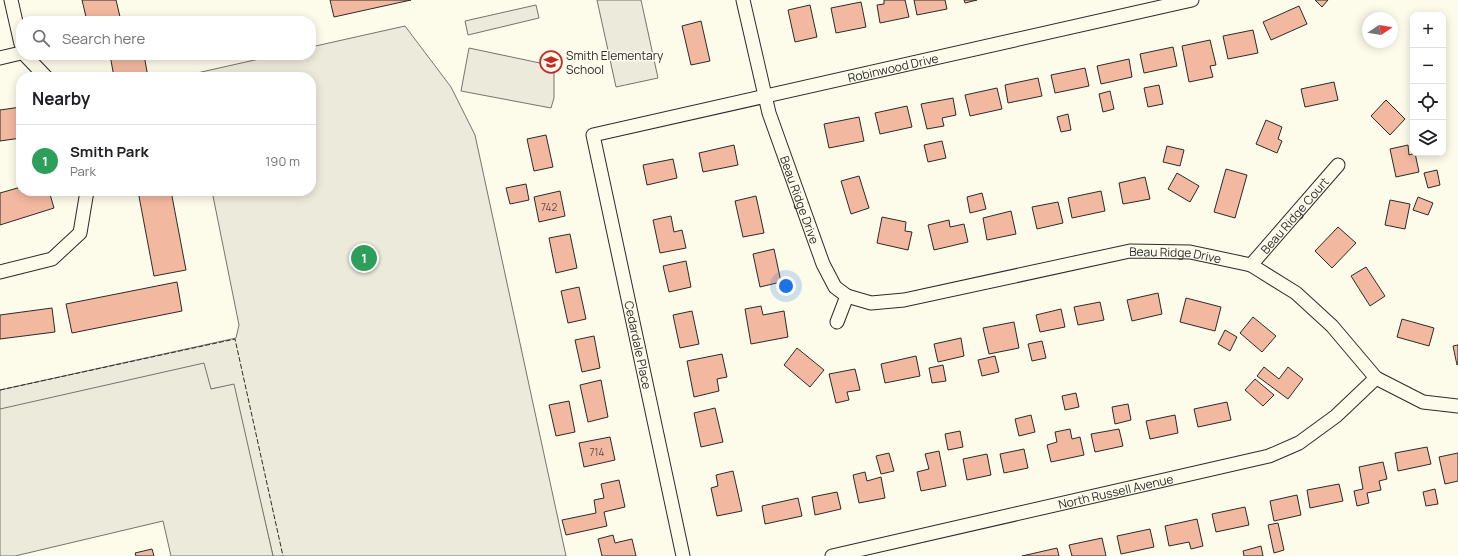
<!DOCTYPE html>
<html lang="en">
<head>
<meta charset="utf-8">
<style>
  :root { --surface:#fff; --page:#f2f2f2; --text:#202124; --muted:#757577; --line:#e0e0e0; --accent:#c62828 }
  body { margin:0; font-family:Manrope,sans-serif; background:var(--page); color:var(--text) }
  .controls { position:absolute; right:12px; top:12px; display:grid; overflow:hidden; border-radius:8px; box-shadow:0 2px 10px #0003 }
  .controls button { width:36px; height:36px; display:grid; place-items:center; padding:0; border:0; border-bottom:1px solid var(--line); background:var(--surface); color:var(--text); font:20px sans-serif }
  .compass { position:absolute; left:1362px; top:12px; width:36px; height:36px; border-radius:50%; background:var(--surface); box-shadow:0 2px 10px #0003; rotate:78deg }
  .you { position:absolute; left:786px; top:286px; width:14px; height:14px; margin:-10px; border:3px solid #fff; border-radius:50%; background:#1a73e8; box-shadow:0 0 0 6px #1a73e833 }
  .badge { display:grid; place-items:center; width:26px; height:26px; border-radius:50%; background:var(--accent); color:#fff; font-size:13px; font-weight:700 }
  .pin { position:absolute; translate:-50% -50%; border:2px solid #fff; box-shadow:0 1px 4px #0006 }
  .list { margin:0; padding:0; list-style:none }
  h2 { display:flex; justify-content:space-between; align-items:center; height:52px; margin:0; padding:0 16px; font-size:17px }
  h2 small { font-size:13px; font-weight:400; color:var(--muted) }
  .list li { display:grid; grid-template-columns:26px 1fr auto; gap:12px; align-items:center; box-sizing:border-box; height:72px; padding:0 16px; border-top:1px solid var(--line) }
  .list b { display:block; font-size:15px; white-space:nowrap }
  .list p { margin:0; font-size:13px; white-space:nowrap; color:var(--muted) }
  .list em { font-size:13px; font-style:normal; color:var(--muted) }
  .icon { flex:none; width:22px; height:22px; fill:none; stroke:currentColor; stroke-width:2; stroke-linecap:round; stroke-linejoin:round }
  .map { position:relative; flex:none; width:1458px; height:556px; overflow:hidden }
  .search { position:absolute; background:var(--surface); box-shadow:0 2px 10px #0003; left:16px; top:16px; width:300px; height:44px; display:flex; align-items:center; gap:10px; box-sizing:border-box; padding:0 14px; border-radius:16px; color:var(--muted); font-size:15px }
  .panel { position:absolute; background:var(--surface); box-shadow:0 2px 10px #0003; left:16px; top:72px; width:300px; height:124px; border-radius:16px }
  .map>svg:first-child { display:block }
</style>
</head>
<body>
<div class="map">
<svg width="1458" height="556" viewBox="0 0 1458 556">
  <rect width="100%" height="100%" fill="#fdfbea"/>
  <path fill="#ecebdb" stroke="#74746e" d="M405 26 451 87 475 135 566 556H273L233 385 211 389 0 411V390L236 338 239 325 212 191H311V77H188V75L277 55H311V47Z"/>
  <path fill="#eceadb" stroke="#74746e" d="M597 0H641L658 78 616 87Z
    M536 5 539 18 468 35 465 21Z
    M469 48 554 66V98L551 108 461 91Z
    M204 363 211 389 234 384 273 556H171L163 521 15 556H0V409Z"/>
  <path fill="#f2b8a0" stroke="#2b2b2b" d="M82 0H116L121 21H87Z
    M330 0H411L334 17Z
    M884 0H905L909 17 880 23 877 5 884 4Z
    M914 0H945L947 9 917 15Z
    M964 0H977L965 3Z
    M1315 0H1328L1322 7Z
    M861 2 866 27 836 33 831 8Z
    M810 5 817 37 795 42 788 10Z
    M1299 6 1307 24 1271 40 1263 22Z
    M701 21 710 61 691 65 682 26Z
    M1253 30 1258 53 1228 59 1223 36Z
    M1210 40 1216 65 1210 66 1213 77 1189 82 1182 46Z
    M1173 47 1177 66 1144 73 1140 54Z
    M110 55H144L148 77H114Z
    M1129 59 1132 77 1101 84 1097 66Z
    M1085 68 1089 86 1055 93 1051 75Z
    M1038 78 1042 96 1008 103 1005 85Z
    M1334 82 1338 100 1305 107 1301 89Z
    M1159 85 1163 104 1148 107 1144 88Z
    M997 88 1002 109 970 116 965 95Z
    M1110 91 1114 109 1103 112 1099 94Z
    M953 98 956 115 942 118 944 126 927 129 921 104Z
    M1386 100 1405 119 1390 135 1371 116Z
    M907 106 912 127 880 134 875 113Z
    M21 107V138L0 141V110Z
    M1068 114 1071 130 1061 132 1057 117Z
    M859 117 864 141 829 148 824 124Z
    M1266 120 1282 127 1278 139 1282 141 1277 153 1256 144Z
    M546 135 553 167 534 171 527 139Z
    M942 141 946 158 928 162 924 145Z
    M734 145 738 165 703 172 699 153Z
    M1408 145 1409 155 1415 153 1419 172 1396 177 1390 149Z
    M1167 146 1184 150 1180 166 1163 162Z
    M673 159 677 178 647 185 643 165Z
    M1226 169 1247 175 1235 218 1214 212Z
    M1437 170 1440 185 1428 188 1424 173Z
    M1177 173 1199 186 1190 202 1168 189Z
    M859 176 869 208 851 214 841 181Z
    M1145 177 1150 199 1123 204 1119 183Z
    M526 184 529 200 510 204 506 188Z
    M21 187V191H49L54 208 0 225V193Z
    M138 191H171L186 270 154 276Z
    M560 191 565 216 539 222 534 197Z
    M1101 191 1105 211 1072 218 1068 198Z
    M982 193 986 209 970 213 967 197Z
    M756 196 764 233 743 237 735 201Z
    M1418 197 1433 203 1428 215 1413 210Z
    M1390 200 1410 204 1405 229 1385 225Z
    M1058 202 1063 223 1037 229 1032 207Z
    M1011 211 1016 234 987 240 983 218Z
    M671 216 674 232 682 230 686 248 660 253 653 220Z
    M882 217 906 222 905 231 912 232 908 250 877 243Z
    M949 220 950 227 964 224 968 242 934 250 928 225Z
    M1338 227 1356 243 1332 268 1315 251Z
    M570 234 577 268 556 273 549 238Z
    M774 249 781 282 760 287 753 254Z
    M686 261 691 287 669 292 663 266Z
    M1366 267 1385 296 1370 306 1351 276Z
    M177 282 182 311 72 333 66 304Z
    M579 287 586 319 568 323 561 291Z
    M1158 293 1162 314 1132 321 1127 300Z
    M1186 298 1221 307 1215 331 1180 322Z
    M1100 302 1104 320 1078 325 1074 307Z
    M761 306 763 315 784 311 788 337 751 344 745 309Z
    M52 308 55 332 0 339V315Z
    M1061 309 1065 327 1040 332 1036 315Z
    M692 311 699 344 680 348 673 315Z
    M1253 317 1276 336 1262 352 1240 333Z
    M1402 319 1434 328 1429 346 1397 337Z
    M1014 322 1019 348 989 354 983 328Z
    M1225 330 1237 337 1230 351 1218 344Z
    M594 336 600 368 582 372 575 340Z
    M961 338 964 356 938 362 934 344Z
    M1042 341 1046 358 1032 361 1028 344Z
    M1458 345V364L1457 365 1453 346Z
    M797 348 824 370 810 387 784 365Z
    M722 354 727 377 717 379 719 391 694 397 687 361Z
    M916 356 920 376 885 383 881 364Z
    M995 356 999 372 982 376 978 360Z
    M943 365 946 381 932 383 929 368Z
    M1264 367 1279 379 1288 367 1303 379 1288 399 1257 376Z
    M855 369 860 390 847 392 849 400 836 403 829 374Z
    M1255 379 1274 395 1263 406 1245 390Z
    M601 380 608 417 588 422 580 385Z
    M1076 393 1079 407 1065 410 1062 396Z
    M569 401 575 432 556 436 549 405Z
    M1227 402 1231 420 1198 427 1194 409Z
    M1128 404 1131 420 1115 424 1112 407Z
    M715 408 723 442 701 447 694 413Z
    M1031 415 1035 432 1019 436 1015 419Z
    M1175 415 1178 433 1150 439 1146 421Z
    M1070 429 1072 439 1080 437 1084 455 1051 462 1047 445 1057 442 1055 432Z
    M1119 429 1123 446 1095 452 1091 434Z
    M960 431 963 447 948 450 945 434Z
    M610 437 615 460 584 467 579 443Z
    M1427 447 1431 464 1398 471 1395 453Z
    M1024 449 1028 468 1004 473 1000 454Z
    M939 451 946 486 921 491 917 472 929 469 925 454Z
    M889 453 894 471 881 474 876 456Z
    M1458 453V481L1445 484 1439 457Z
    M987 454 991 475 967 480 963 459Z
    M1383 462 1387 479 1379 481 1381 490 1367 493 1369 503 1357 506 1354 491 1363 489 1359 467Z
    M733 471 742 511 717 516 711 488 718 486 716 475Z
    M865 472 867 481 881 477 885 498 859 503 853 475Z
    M619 480 625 507 604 512 607 526 566 535 562 520 596 513 594 500 604 498 601 484Z
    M1339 484 1343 501 1310 508 1307 490Z
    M1435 489 1438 504 1426 506 1423 492Z
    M837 492 841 509 815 515 812 497Z
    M1297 495 1301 515 1274 521 1270 501Z
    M798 498 802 516 765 524 762 506Z
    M1245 507 1249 525 1216 532 1212 514Z
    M1197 519 1203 546 1191 549 1189 542 1169 546 1165 526Z
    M1278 523 1284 550 1274 553 1268 525Z
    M1150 529 1154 547 1121 554 1117 536Z
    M613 535 615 543 632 539 636 556H602L598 539Z
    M1102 538 1106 556H1072L1069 545Z
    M1261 546 1263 556H1244L1243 551Z
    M1057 548 1059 556H1022Z
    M152 549 154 556H136L135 553Z"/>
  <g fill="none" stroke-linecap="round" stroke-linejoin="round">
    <g stroke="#2b2b2b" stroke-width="15">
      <g id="minor">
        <path d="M11 0 21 44"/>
        <path id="s1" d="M743 0 769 113 823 264 835 287 847 296 837 322"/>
        <path d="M25 55 46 77"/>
        <path d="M0 58 21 53"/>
        <path id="s2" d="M1251 265 1338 165"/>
        <path d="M0 272 52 259 80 233 87 191"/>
        <path id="s3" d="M847 296 871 303 904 300 1130 251 1190 252 1251 265 1296 293 1332 326 1376 378 1423 402 1458 406"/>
        <path id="s4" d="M683 556 593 135 1192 0"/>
        <path id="s5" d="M832 556 1269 456 1299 443 1336 416 1376 378"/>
      </g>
    </g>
    <use href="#minor" stroke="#fdfbea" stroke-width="13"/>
    <path stroke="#2b2b2b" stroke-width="1" stroke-dasharray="5 2" stroke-linecap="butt" d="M0 390 235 339 283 556"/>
  </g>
  <defs>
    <g id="school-ring" transform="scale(1.15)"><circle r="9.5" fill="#fdfbea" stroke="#c62828" stroke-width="1.5"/><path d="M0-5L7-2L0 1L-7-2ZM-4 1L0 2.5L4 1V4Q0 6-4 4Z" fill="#c62828"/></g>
  </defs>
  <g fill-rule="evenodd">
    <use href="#school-ring" x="551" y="62"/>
  </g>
  <g text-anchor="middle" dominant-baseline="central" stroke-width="3" stroke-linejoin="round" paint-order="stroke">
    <g font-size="10" fill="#5d4e48">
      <text x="549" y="207">742</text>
      <text x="597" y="452">714</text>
    </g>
    <g font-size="12" fill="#2b2b2b" stroke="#fdfbea" text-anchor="start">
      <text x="566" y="55">Smith Elementary<tspan x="566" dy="14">School</tspan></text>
    </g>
    <g font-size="12" fill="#2b2b2b" stroke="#fdfbea">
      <text stroke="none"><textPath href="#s4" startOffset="738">Robinwood Drive</textPath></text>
      <text stroke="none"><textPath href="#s1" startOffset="208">Beau Ridge Drive</textPath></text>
      <text stroke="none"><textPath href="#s2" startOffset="66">Beau Ridge Court</textPath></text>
      <text stroke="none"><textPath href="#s3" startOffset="335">Beau Ridge Drive</textPath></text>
      <text transform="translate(638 345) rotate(78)">Cedardale Place</text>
      <text stroke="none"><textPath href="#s5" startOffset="291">North Russell Avenue</textPath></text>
    </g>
  </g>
</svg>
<div class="controls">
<button>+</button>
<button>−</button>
<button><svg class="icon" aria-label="locate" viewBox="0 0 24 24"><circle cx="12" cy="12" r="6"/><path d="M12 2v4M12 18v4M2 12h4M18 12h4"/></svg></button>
<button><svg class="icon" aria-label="layers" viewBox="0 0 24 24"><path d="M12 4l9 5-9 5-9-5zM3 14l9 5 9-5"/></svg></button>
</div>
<svg class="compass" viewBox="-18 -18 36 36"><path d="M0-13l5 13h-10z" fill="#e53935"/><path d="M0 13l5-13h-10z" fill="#757577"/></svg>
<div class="you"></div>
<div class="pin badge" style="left:364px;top:258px;background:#2e9e5b">1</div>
<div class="search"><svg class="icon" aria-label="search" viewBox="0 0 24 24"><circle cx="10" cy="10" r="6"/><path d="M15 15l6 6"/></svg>Search here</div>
<section class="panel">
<h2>Nearby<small></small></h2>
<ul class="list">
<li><span class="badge" style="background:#2e9e5b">1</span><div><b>Smith Park</b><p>Park</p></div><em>190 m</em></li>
</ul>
</section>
</div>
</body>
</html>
